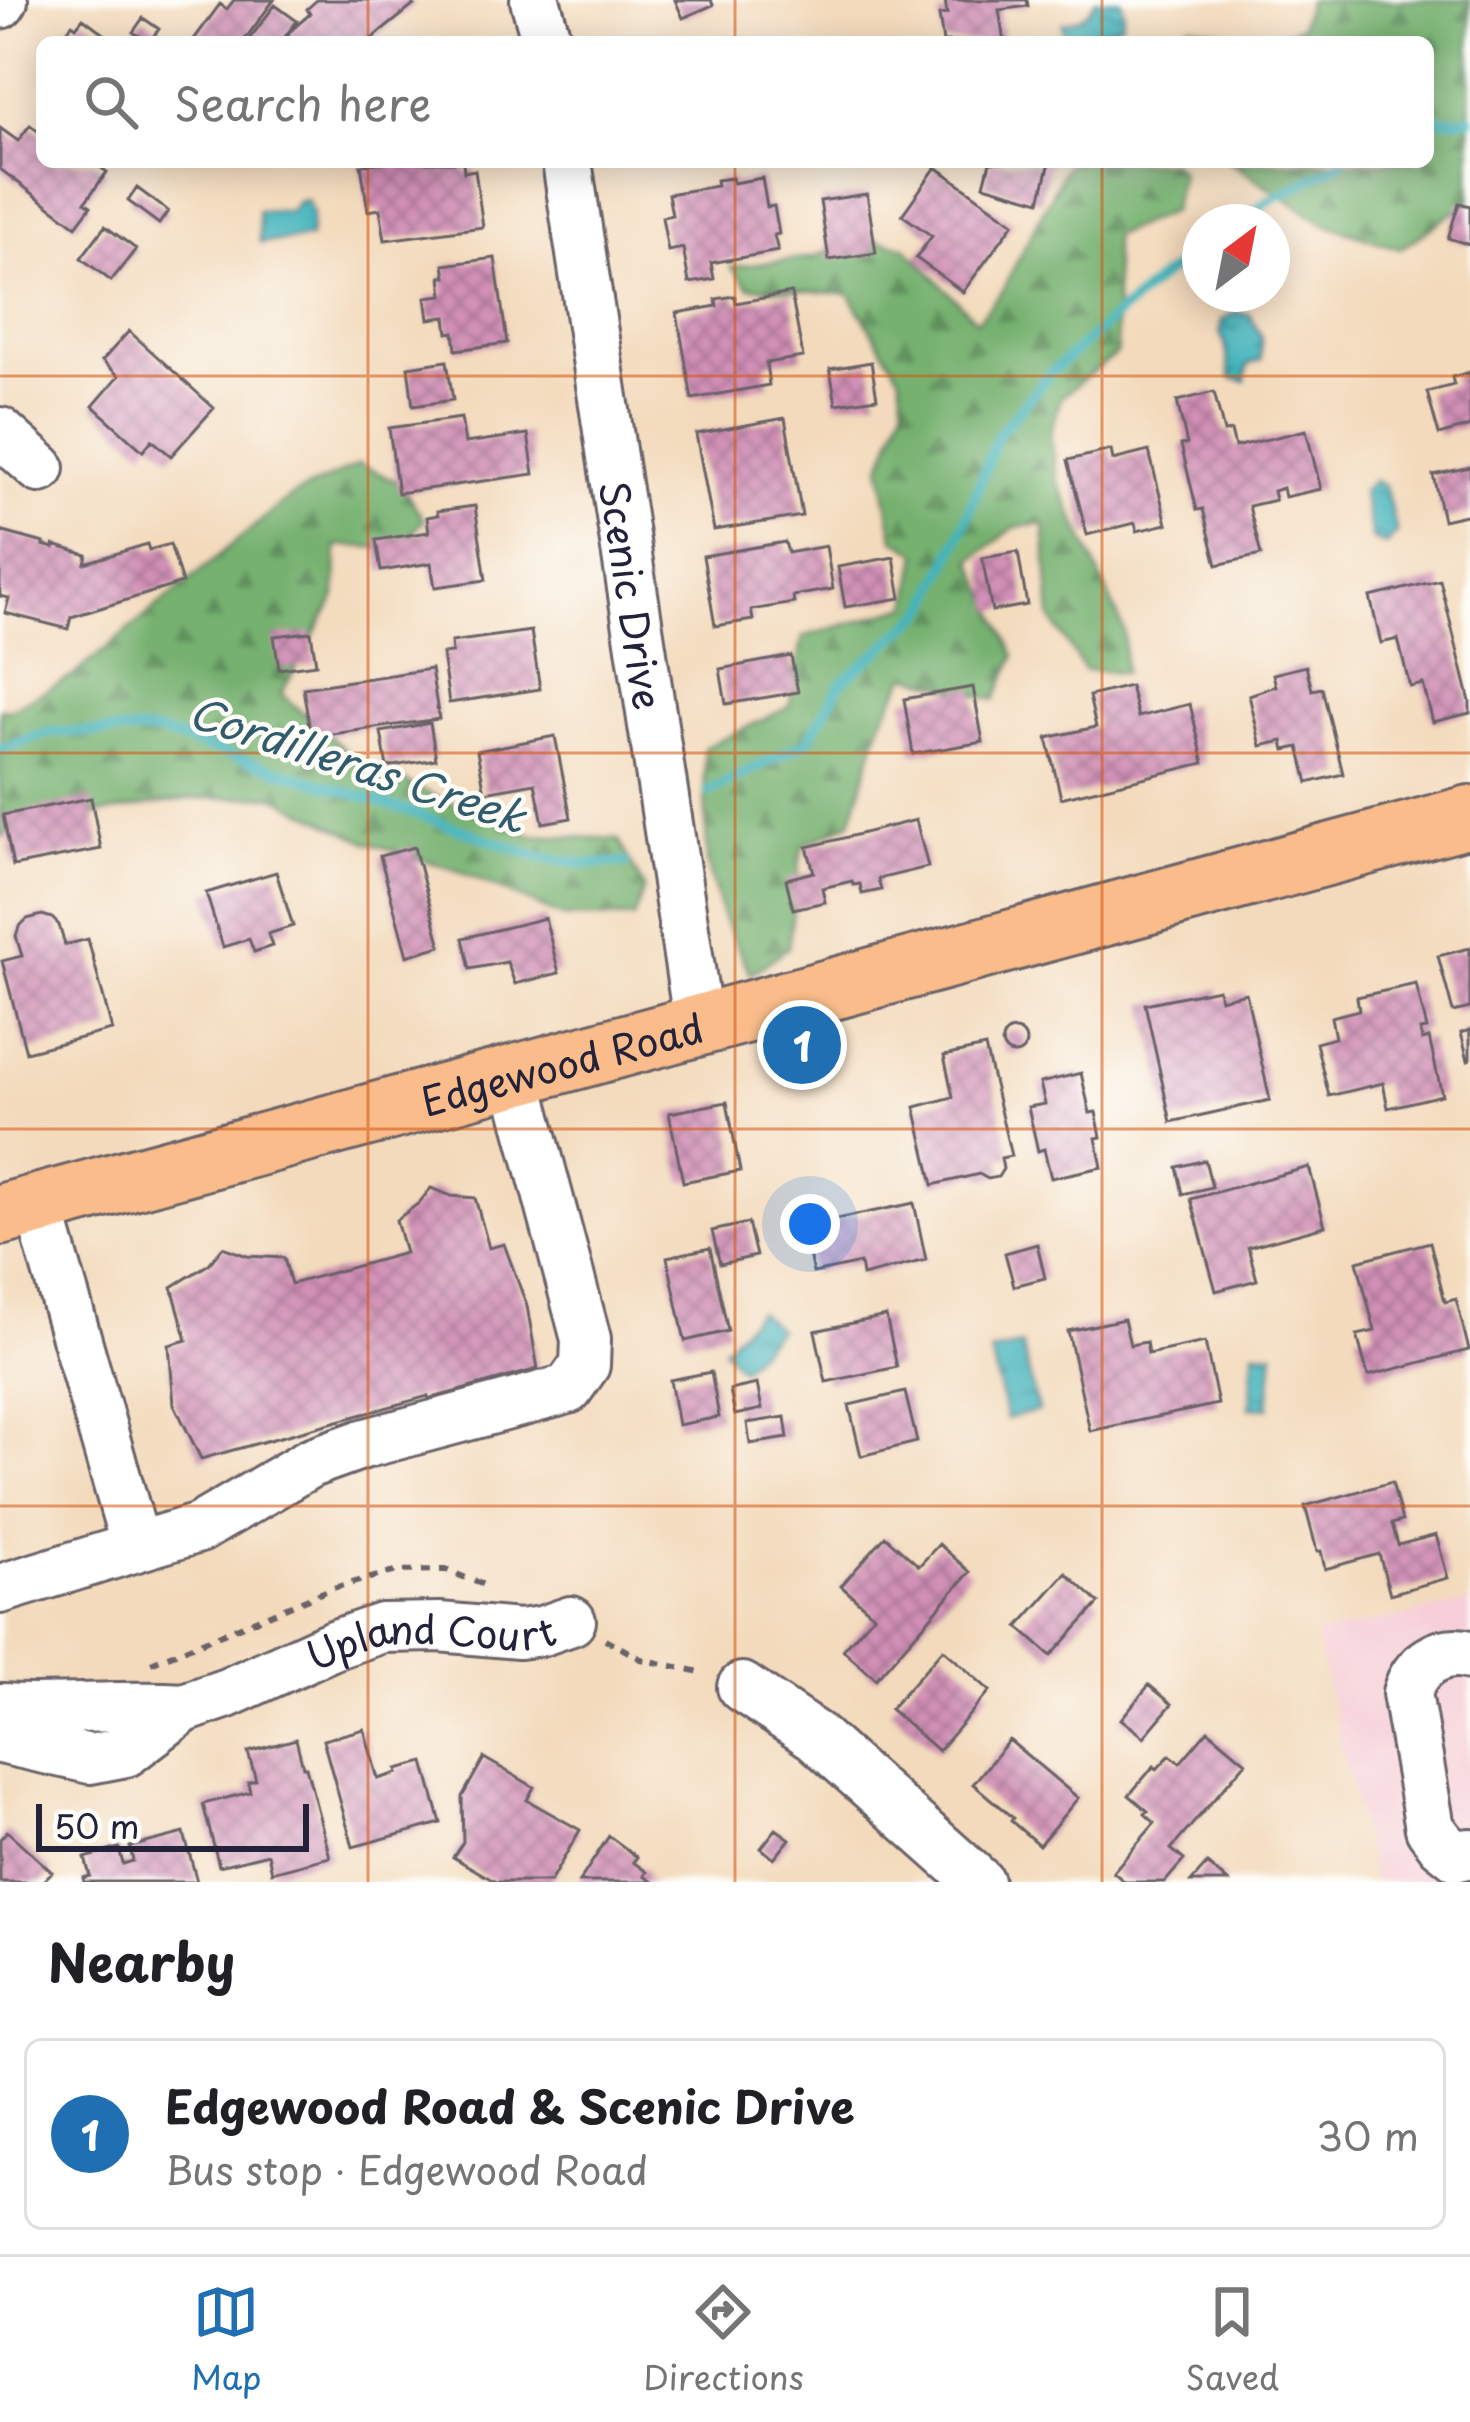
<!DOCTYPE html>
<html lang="en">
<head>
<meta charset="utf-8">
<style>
  :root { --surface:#fff; --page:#f6f6f6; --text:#202124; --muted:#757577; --line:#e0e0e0; --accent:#1f6fb2 }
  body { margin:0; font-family:"Playpen Sans",sans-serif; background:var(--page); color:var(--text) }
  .compass { position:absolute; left:1182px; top:204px; width:108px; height:108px; border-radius:50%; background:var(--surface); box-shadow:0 6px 30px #0003; rotate:32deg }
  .scale { position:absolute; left:36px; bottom:30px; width:273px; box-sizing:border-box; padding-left:12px; border:6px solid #22223b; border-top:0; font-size:33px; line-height:42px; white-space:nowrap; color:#22223b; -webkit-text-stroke:9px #fdfcf7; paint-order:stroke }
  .you { position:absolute; left:810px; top:1224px; width:42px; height:42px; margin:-30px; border:9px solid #fff; border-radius:50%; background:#1a73e8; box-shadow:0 0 0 18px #1a73e833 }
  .badge { display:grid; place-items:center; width:78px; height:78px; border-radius:50%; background:var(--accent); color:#fff; font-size:39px; font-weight:700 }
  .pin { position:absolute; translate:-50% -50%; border:6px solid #fff; box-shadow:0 3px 12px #0006 }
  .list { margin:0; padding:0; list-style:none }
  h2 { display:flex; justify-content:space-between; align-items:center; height:156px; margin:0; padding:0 48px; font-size:51px }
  h2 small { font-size:39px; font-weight:400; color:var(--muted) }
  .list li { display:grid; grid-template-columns:78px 1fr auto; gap:36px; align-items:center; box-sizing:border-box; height:192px; margin:0 24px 24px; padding:0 24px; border:3px solid var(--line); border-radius:18px }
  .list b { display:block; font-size:45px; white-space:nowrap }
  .list p { margin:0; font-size:39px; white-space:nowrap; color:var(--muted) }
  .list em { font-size:39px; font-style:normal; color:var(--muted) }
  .icon { flex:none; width:66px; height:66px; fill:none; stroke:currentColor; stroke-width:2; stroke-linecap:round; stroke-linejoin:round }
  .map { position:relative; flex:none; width:1470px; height:1882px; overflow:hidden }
  .search { position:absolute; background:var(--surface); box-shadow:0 6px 30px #0003; left:36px; right:36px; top:36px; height:132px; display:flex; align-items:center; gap:30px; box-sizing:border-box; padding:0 42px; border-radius:18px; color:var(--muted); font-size:45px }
  .sheet { height:372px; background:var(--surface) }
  nav { display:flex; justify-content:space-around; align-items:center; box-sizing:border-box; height:168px; border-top:3px solid var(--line); background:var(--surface); font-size:33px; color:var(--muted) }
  nav a { display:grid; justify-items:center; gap:6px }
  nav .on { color:var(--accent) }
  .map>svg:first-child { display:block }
</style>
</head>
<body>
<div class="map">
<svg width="1470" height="1882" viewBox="0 0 1470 1882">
  <defs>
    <pattern id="forest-firs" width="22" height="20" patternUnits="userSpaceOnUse" patternTransform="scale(3)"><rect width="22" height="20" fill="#76b170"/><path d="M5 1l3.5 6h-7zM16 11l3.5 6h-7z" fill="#60905d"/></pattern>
    <pattern id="water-ripples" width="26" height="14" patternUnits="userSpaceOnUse" patternTransform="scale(3)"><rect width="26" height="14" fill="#44b4bb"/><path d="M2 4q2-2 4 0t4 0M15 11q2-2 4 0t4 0" fill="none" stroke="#389299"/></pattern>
    <pattern id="building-cross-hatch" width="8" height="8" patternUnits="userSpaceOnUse" patternTransform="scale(3)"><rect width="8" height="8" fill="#d190b6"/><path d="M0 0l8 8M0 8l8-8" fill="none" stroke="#a97595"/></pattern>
  </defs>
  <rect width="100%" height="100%" fill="#fdfcf7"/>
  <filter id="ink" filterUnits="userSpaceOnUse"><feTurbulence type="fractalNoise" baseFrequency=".00833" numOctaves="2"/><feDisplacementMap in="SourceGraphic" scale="24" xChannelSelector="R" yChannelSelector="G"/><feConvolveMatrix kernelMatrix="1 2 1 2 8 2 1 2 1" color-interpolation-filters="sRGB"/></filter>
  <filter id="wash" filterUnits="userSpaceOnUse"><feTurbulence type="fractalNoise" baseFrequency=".004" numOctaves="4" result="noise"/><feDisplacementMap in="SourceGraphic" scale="48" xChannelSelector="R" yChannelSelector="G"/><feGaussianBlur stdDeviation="2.7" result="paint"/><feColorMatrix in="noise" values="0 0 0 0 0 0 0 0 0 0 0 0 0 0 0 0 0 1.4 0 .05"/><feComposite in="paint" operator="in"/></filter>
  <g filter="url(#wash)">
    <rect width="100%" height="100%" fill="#f3dabc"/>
    <path fill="#f6cfd8" d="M1470 1602V1882H1374L1315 1635Z"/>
    <path fill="url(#forest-firs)" stroke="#4c6a56" stroke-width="3" d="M1308 0H1470V201L1400 249 1325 224 1230 162H1428V42H1175L1190 25 1263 40 1300 27Z
      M1068 162H1170L1181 171 1172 211 1113 236 1117 353 1061 397 1050 434 1057 479 1124 630V673L1084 670 1051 618 1044 524 1015 527 972 560 1015 656 995 700 907 675 882 720 851 822 802 846 788 948 751 974 723 919 707 863 704 748 789 707 803 637 909 606 918 553 894 538 881 468 904 406 900 376 849 294 749 287 731 267 814 257 863 237 904 246 977 321 1002 291Z
      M359 464 400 483 424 520 398 549 337 545 336 596 281 694 353 757 442 799 532 835 618 839 644 888 634 918 563 917 459 871 367 842 273 796 188 799 10 829 0 838V709L8 710 73 676 290 497Z"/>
    <path fill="url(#water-ripples)" stroke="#336b7b" stroke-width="3" d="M1095 0H1121L1124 13 1121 24 1099 32 1092 42H1070L1064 36 1062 23C1078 19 1089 17 1095 0Z
      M307 200 312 212 310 238 260 243 258 211H291L297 201Z
      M1235 312 1250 315 1261 336V360L1248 365 1245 381 1231 378C1226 361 1229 348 1220 333L1222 320Z
      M1373 481 1385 486 1397 533 1386 545 1373 540 1362 492Z
      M758 1311 778 1329 741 1369 723 1349Z
      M1022 1346 1038 1411 1006 1419 991 1352Z
      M1254 1351 1274 1352 1269 1408 1250 1407Z"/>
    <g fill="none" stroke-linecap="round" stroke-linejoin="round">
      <path stroke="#44b4bb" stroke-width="10" d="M1428 120 1470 119
        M1241 222 1267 202 1342 162
        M0 749 51 732H158L411 812 539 857 583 864 626 863
        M708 792 808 741 841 683 926 611 964 526 997 436 1051 372 1160 278 1200 250"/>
    </g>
    <g id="blocks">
      <path fill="url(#building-cross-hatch)" d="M234 0H274L243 42H192L220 4 227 9Z
        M317 0H410L414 5 368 42H291L288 33 310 14 307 9Z
        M675 0H711L713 5 683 18Z
        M945 0H1027L1028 6 999 10 1004 42H943L939 15 947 14Z
        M275 5 297 21 281 42H247Z
        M83 18 115 42H59L72 24 76 27Z
        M143 18 159 29 149 42 133 32Z
        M30 125 42 134V162H93L107 172 85 202 91 206 76 226 0 169V128L18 141Z
        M384 162H463L464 172 475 170 483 227 385 240 380 209 368 211 361 165Z
        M990 162H1050L1040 201 984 185Z
        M936 167 1014 223 963 292 916 258 932 236 902 215Z
        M732 178 733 183 762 178 767 207 774 206 779 234 774 235 778 251 711 263 714 279 689 283 683 248 668 251 662 217 672 215 668 194 717 186 716 180Z
        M137 188 168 211 159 224 128 201Z
        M867 194 876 253 829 260 820 201Z
        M1459 203 1470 206V245L1448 238Z
        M105 226 136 249 111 281 81 258Z
        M495 258 507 343 456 350 454 332 448 333 446 317 429 319 426 297 443 295 441 277H446L444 265Z
        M791 293 803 357 766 363 769 385 692 399 677 313 717 306 716 299 735 296 736 303Z
        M129 331 214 408 171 456 152 440 143 451 93 406 119 376 102 361Z
        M447 361 453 400 413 406 408 367Z
        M871 362 877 398 836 404 830 369Z
        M1470 372V426L1439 435 1427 392 1454 385 1452 377Z
        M1214 392 1224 432 1231 431 1235 447 1306 430 1321 489 1285 497 1283 488 1273 491 1275 500 1249 506 1261 555 1217 565 1203 509 1197 510 1181 445 1187 444 1177 401Z
        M461 418 465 443 528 434 534 474 398 493 389 428Z
        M785 418 802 516 714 530 696 434Z
        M1111 450 1113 460 1149 451 1167 524 1137 531 1135 523 1087 535 1068 460Z
        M1470 467V514L1443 520 1433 475Z
        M475 506 486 580 435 587 431 563 381 571 376 540 429 532 427 517 438 515 437 511Z
        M0 531 44 543 43 545 54 548V545L87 555 85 563 147 544 149 550 170 544 182 583 71 617 68 629 5 613 9 598 0 596Z
        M785 542 788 553 826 546 833 589 793 596 794 603 751 610 753 620 715 626 703 556Z
        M1018 552 1027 605 992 611 982 558Z
        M894 557 901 598 845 607 838 567Z
        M1440 580 1470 702V713L1433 722 1423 684 1410 687 1398 639 1381 643 1370 597Z
        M531 631 540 689 449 703 442 654 452 653 451 642Z
        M311 632 316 664 279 669 274 636Z
        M791 656 798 692 726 704 720 669Z
        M1306 666 1312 690 1322 688 1343 774 1308 783 1299 747 1285 750 1283 741 1261 746 1249 695 1276 686 1273 674Z
        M431 669 439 719 311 737 303 688Z
        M1130 686 1138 717 1190 704 1204 763 1061 798 1047 738 1096 727 1089 696Z
        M973 687 983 742 913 754 904 699Z
        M430 723 436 759 387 767 381 732Z
        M555 736 571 818 543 823 535 783 485 792 477 751Z
        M91 798 101 849 13 866 3 815Z
        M916 820 928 867 878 879 881 890 862 894 860 884 853 885 852 881 822 888 825 902 793 909 786 879 814 872 807 847Z
        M414 847 441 946 407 956 380 856Z
        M276 872 293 926 268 934 272 946 254 952 249 939 223 947 206 893Z
        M42 915 52 918 59 925 65 945 88 939 112 1030 26 1052 2 961 22 956 16 936 19 927 27 919Z
        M545 918 559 973 515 984 507 962 470 969 463 938Z
        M1470 948V1008L1453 1012 1438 956Z
        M1416 984 1427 1029 1420 1030 1422 1040 1429 1038 1442 1095 1388 1108 1383 1083 1329 1096 1316 1043 1335 1038 1331 1017 1359 1010 1357 997Z
        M1218 989 1220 999 1246 993 1270 1100 1171 1122 1145 1004Z
        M1002 1042a12 12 0 1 1 24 0a12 12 0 1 1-24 0Z
        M1470 1030V1059L1468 1060 1461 1033Z
        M985 1047 1011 1156 1001 1158 1003 1169 998 1177 988 1179 979 1174 933 1185 915 1107 953 1097 944 1056Z
        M1081 1073 1090 1113 1096 1112 1101 1137 1096 1138 1102 1167 1051 1178 1044 1149 1038 1151 1028 1107 1045 1104 1040 1083Z
        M727 1102 740 1171 683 1182 669 1113Z
        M1205 1160 1212 1187 1183 1194 1177 1167Z
        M1309 1167 1325 1226 1248 1247 1257 1280 1216 1291 1191 1199Z
        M431 1188 451 1196 475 1198 489 1248 504 1244 527 1306 538 1369 429 1399 428 1396 201 1459 174 1404 169 1345 187 1340 172 1287 209 1264 223 1247 247 1256 284 1258 291 1284 405 1253 396 1220 419 1203Z
        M914 1203 926 1260 862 1276 860 1263 813 1273 803 1226Z
        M748 1223 756 1256 720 1264 712 1231Z
        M1430 1242 1445 1302 1456 1299 1469 1350 1368 1376 1357 1335 1375 1331 1357 1261Z
        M1037 1244 1045 1278 1014 1286 1005 1253Z
        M710 1248 728 1331 685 1341 667 1257Z
        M886 1316 897 1367 826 1382 815 1331Z
        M1124 1319 1130 1345 1146 1342 1148 1354 1205 1342 1218 1404 1090 1431 1068 1331Z
        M711 1372 719 1417 678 1425 670 1380Z
        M757 1384 762 1409 735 1415 730 1390Z
        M905 1392 917 1442 861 1456 849 1405Z
        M785 1417 788 1438 750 1444 747 1423Z
        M1392 1482 1402 1521 1392 1524 1398 1545 1436 1535 1448 1578 1390 1594 1379 1554 1325 1569 1321 1551H1317L1305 1506Z
        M885 1536 919 1566 939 1544 970 1572 876 1679 843 1650 874 1615 841 1586Z
        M1066 1573 1099 1603 1051 1656 1018 1627Z
        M943 1649 990 1691 938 1751 890 1709Z
        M1149 1685 1172 1704 1144 1737 1121 1719Z
        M364 1729 378 1779 398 1773 397 1769 424 1762 441 1823 353 1847 323 1740Z
        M1208 1730 1246 1762 1171 1849 1184 1860 1165 1882H1125L1113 1872 1155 1823 1145 1814 1148 1811 1129 1795 1154 1766 1157 1769 1170 1755 1180 1763Z
        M296 1739 303 1767H306L330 1857 272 1872 268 1854 219 1866 203 1804 250 1792 248 1782 256 1780 248 1752Z
        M1009 1740 1078 1798 1039 1845 1011 1821 1013 1818 973 1784Z
        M484 1758 534 1787 527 1800 580 1830 550 1882H496L453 1857 463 1842 462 1797Z
        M776 1829 790 1839 774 1859 761 1848Z
        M7 1831 52 1872 42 1882H0V1839Z
        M184 1833 197 1882H84L83 1878 90 1876 85 1858 119 1848 123 1864 133 1861 130 1847Z
        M609 1836 637 1857 633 1862 647 1872 644 1876 653 1882H579Z
        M1207 1864 1228 1882H1191Z"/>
    </g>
  </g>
  <g filter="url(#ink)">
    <use href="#blocks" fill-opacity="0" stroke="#6b6268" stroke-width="3"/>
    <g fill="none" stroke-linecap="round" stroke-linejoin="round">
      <g stroke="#6b6268" stroke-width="54">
        <g id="minor">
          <path d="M535 0 547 42"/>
          <path d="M0 4 3 0"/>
          <path id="s1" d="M567 162 699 1027"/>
          <path d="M0 432 40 468"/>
          <path d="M136 1547 199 1528 310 1463 363 1444 568 1389 585 1365 586 1339 516 1076"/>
          <path d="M0 1589 136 1547 38 1204"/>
          <path d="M1470 1655C1441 1647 1415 1665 1407 1693L1430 1828 1442 1844 1457 1856 1470 1853"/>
          <path d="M742 1687 815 1736 979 1882"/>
          <path d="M0 1708C61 1712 123 1703 184 1708"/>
          <path id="s2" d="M0 1739 90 1759 126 1752 184 1708 227 1693 333 1645 382 1628 439 1627 519 1634 542 1631 571 1621"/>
        </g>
      </g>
      <g stroke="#6b6268" stroke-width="66">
        <g id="major">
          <path id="s3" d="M0 1215 1470 816"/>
        </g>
      </g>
      <path stroke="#6b6268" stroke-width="6" stroke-dasharray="9 9" stroke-linecap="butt" d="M605 1639 641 1659 705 1673
        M151 1663 333 1588 397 1571 446 1570 489 1587"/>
      <use href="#minor" stroke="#fff" stroke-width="48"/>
      <use href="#major" stroke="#f9bc8a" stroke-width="60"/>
    </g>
  </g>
  <path fill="none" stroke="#d45411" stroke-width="3" stroke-opacity="0.55" d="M368 0V42M735 0V42M1102 0V42M368 162V1882M735 162V1882M1102 162V1882M0 376H1470M0 753H1470M0 1129H1470M0 1506H1470"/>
  <g text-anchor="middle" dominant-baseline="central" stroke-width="9" stroke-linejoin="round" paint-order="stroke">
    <g font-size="39" fill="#22223b" stroke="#fdfcf7">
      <text stroke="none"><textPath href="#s1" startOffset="438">Scenic Drive</textPath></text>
      <text stroke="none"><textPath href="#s3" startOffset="582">Edgewood Road</textPath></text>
      <text stroke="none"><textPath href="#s2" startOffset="462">Upland Court</textPath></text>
    </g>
    <g font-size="42" font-style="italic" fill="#305c6e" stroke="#fdfcf7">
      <text transform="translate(358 763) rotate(18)">Cordilleras Creek</text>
    </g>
  </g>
</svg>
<svg class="compass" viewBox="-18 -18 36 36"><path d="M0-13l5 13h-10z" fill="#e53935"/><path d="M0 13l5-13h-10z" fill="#757577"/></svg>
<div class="scale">50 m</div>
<div class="you"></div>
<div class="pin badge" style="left:802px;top:1045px">1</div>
<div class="search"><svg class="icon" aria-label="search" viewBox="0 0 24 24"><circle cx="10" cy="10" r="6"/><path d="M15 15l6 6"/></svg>Search here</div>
</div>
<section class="sheet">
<h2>Nearby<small></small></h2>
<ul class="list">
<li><span class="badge">1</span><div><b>Edgewood Road &amp; Scenic Drive</b><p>Bus stop · Edgewood Road</p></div><em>30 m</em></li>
</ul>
</section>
<nav>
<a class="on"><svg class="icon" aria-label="map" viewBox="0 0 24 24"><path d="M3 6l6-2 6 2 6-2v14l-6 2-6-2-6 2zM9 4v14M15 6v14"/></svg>Map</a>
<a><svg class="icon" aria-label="directions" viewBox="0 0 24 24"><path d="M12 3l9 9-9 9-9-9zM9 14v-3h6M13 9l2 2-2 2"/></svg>Directions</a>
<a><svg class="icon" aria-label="saved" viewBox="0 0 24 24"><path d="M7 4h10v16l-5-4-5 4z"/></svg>Saved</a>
</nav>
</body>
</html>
